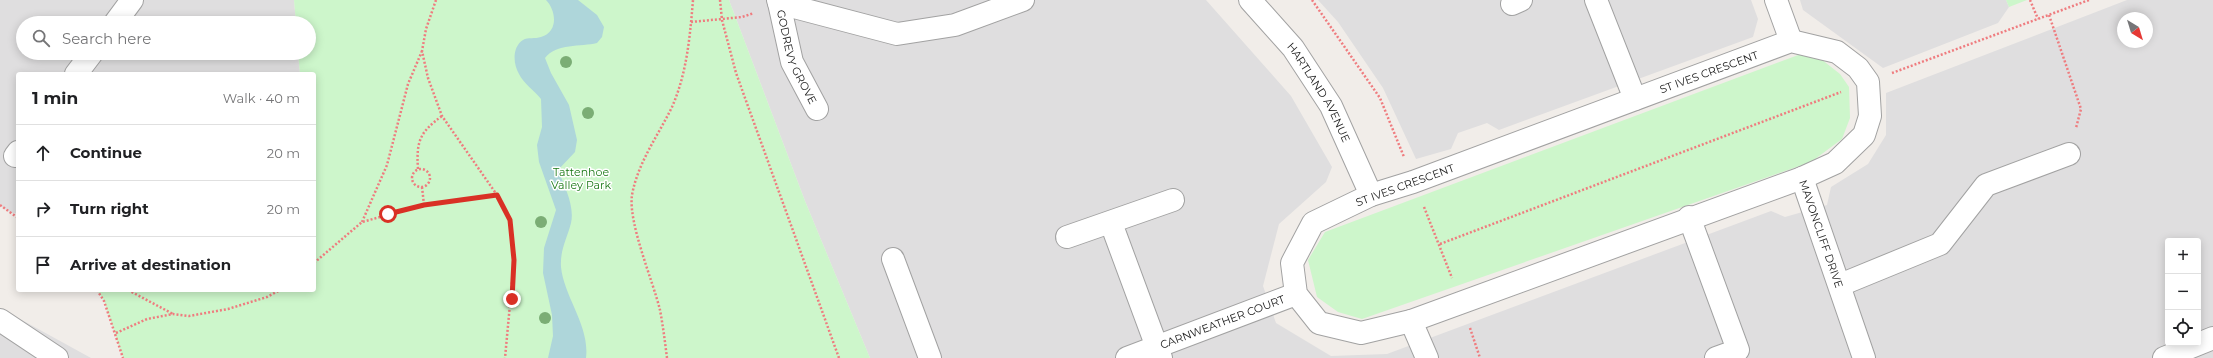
<!DOCTYPE html>
<html lang="en">
<head>
<meta charset="utf-8">
<style>
  :root { --surface:#fff; --page:#f6f6f6; --text:#202124; --muted:#757577; --line:#e0e0e0 }
  body { margin:0; font-family:Montserrat,sans-serif; background:var(--page); color:var(--text) }
  .controls { position:absolute; right:12px; bottom:12px; display:grid; overflow:hidden; border-radius:4px; box-shadow:0 2px 10px #0003 }
  .controls button { width:36px; height:36px; display:grid; place-items:center; padding:0; border:0; border-bottom:1px solid var(--line); background:var(--surface); color:var(--text); font:20px sans-serif }
  .compass { position:absolute; left:2117px; top:12px; width:36px; height:36px; border-radius:50%; background:var(--surface); box-shadow:0 2px 10px #0003; rotate:142deg }
  .stop { position:absolute; width:12px; height:12px; margin:-9px; border:3px solid #d93025; border-radius:50%; background:#fff }
  .stop.end { background:#d93025; border-color:#fff; box-shadow:0 1px 4px #0008 }
  .list { margin:0; padding:0; list-style:none }
  h2 { display:flex; justify-content:space-between; align-items:center; height:52px; margin:0; padding:0 16px; font-size:17px }
  h2 small { font-size:13px; font-weight:400; color:var(--muted) }
  .list li { display:grid; grid-template-columns:26px 1fr auto; gap:12px; align-items:center; box-sizing:border-box; height:56px; padding:0 16px; border-top:1px solid var(--line) }
  .list b { display:block; font-size:15px; white-space:nowrap }
  .list em { font-size:13px; font-style:normal; color:var(--muted) }
  .icon { flex:none; width:22px; height:22px; fill:none; stroke:currentColor; stroke-width:2; stroke-linecap:round; stroke-linejoin:round }
  .map { position:relative; flex:none; width:2213px; height:358px; overflow:hidden }
  .search { position:absolute; background:var(--surface); box-shadow:0 2px 10px #0003; left:16px; top:16px; width:300px; height:44px; display:flex; align-items:center; gap:10px; box-sizing:border-box; padding:0 14px; border-radius:22px; color:var(--muted); font-size:15px }
  .panel { position:absolute; background:var(--surface); box-shadow:0 2px 10px #0003; left:16px; top:72px; width:300px; height:220px; border-radius:4px }
  .map>svg:first-child { display:block }
</style>
</head>
<body>
<div class="map">
<svg width="2213" height="358" viewBox="0 0 2213 358">
  <rect width="100%" height="100%" fill="#f1ede9"/>
  <path fill="#dfdedf" fill-rule="evenodd" d="M0 0H294L296 23H23V53H298L300 74H18V213H11L0 206Z
    M729 0H1206L1291 96 1332 167 1326 182 1279 224 1263 286 1276 323 1331 356 1387 354 1771 211 1785 217 1827 205 1831 187 1868 164 1886 135V93L2127 0H2213V358H870L805 201ZM2123 18H2147V42H2123ZM2168 241H2198V343H2168Z
    M1318 0H1751L1758 19 1753 37 1499 130 1487 123 1458 133 1451 149 1416 159 1383 88 1338 22Z
    M1800 0H2006L2009 7 1998 23 1883 68 1803 10Z
    M0 308 91 358H0Z"/>
  <path fill="#cdf6cb" d="M294 0H729L805 201 870 358H123L104 301 97 290H314V74H300L298 53H309V23H296Z
    M2006 0H2027L2009 7Z
    M1801 54 1821 59 1840 74 1849 87 1850 118 1842 139 1811 162 1362 319 1338 312 1317 297 1308 260 1325 232Z"/>
  <path fill="#aed6da" d="M546 0H578L597 15 604 27 602 37 597 43C581 47 556 43 545 58L551 73 569 105 577 140 575 152 558 170C564 185 575 206 571 223 567 239 560 249 561 267 564 297 590 326 586 358H548L553 336 552 315 543 273 544 248 556 210 539 162 537 145 542 127 541 99C535 91 523 83 519 74 513 64 512 47 523 40 528 37 535 39 541 37 559 32 556 10 546 0Z"/>
  <g fill="none" stroke-linecap="round" stroke-linejoin="round">
    <g stroke="#a2a2a2" stroke-width="24">
      <g id="minor">
        <path d="M778 0 779 3 897 34 955 25 1023 0"/>
        <path id="s1" d="M1250 0 1293 48 1331 106 1371 195"/>
        <path d="M1596 0 1635 99"/>
        <path d="M1776 0 1791 41"/>
        <path id="s2" d="M779 3 792 62 817 109"/>
        <path d="M1512 4 1521 0"/>
        <path d="M115 23 132 0"/>
        <path d="M1791 41 1837 52 1858 68 1868 82 1870 116 1864 135 1835 163 1802 178 1411 321 1361 333 1319 323 1296 294 1292 263 1313 223 1371 195 1413 182Z"/>
        <path d="M76 74 92 53"/>
        <path d="M15 156 18 152"/>
        <path id="s3" d="M1802 178 1864 358"/>
        <path d="M1689 217 1738 350 1716 358"/>
        <path d="M1111 223 1161 358"/>
        <path d="M1067 237 1173 200"/>
        <path d="M893 259 930 358"/>
        <path d="M1840 285 1940 244 1986 185 2069 154"/>
        <path d="M0 320 57 358"/>
        <path d="M1411 321 1427 358"/>
        <path id="s4" d="M1127 358 1296 294"/>
        <path d="M2164 358 2213 338"/>
      </g>
    </g>
    <path stroke="#ef7c7f" stroke-width="2.5" stroke-dasharray="2 2" stroke-linecap="butt" d="M436 0 426 29 422 51 428 78 442 116 497 195 510 220 514 261 505 358
      M720 0 722 20 736 73 839 358
      M1312 0 1380 98 1404 157
      M2030 0 2038 19
      M2049 15 2081 109 2076 128
      M691 22 742 17 754 13
      M1892 73 2089 0
      M412 178a9 9 0 1 1 18 0a9 9 0 1 1-18 0Z
      M418 169C416 141 420 132 442 116
      M422 187 424 205
      M0 205 18 218
      M1424 207 1452 278
      M362 222 387 165 408 84 422 51
      M1440 244 1841 92
      M314 263 362 222 424 205 496 195
      M97 290 104 301 123 358
      M128 290 173 314
      M1470 328 1480 358
      M116 333 147 319 173 314 189 316 228 309 267 297 280 290
      M667 358C665 342 663 326 660 310 653 281 628 223 632 195 638 162 658 136 672 107 687 73 690 36 693 0"/>
    <use href="#minor" stroke="#fff" stroke-width="22"/>
  </g>
  <g fill="#7bad75">
    <circle cx="566" cy="62" r="6"/>
    <circle cx="588" cy="113" r="6"/>
    <circle cx="541" cy="222" r="6"/>
    <circle cx="545" cy="318" r="6"/>
  </g>
  <g fill="none" stroke-linecap="round" stroke-linejoin="round">
    <path stroke="#d93025" stroke-width="5" d="M388 214 424 205 497 195 510 220 514 260 512 299"/>
  </g>
  <g text-anchor="middle" dominant-baseline="central" stroke-width="3" stroke-linejoin="round" paint-order="stroke">
    <g font-size="11" fill="#212121" stroke="#fff">
      <text stroke="none"><textPath href="#s2" startOffset="57">GODREVY GROVE</textPath></text>
      <text transform="translate(1709 72) rotate(-20)">ST IVES CRESCENT</text>
      <text stroke="none"><textPath href="#s1" startOffset="116">HARTLAND AVENUE</textPath></text>
      <text transform="translate(1405 185) rotate(-20)">ST IVES CRESCENT</text>
      <text stroke="none"><textPath href="#s3" startOffset="59">MAVONCLIFF DRIVE</textPath></text>
      <text stroke="none"><textPath href="#s4" startOffset="102">CARNWEATHER COURT</textPath></text>
    </g>
    <g font-size="11" fill="#1a7916" stroke="#fff">
      <text x="581" y="172">Tattenhoe<tspan x="581" dy="13">Valley Park</tspan></text>
    </g>
  </g>
</svg>
<div class="controls">
<button>+</button>
<button>−</button>
<button><svg class="icon" aria-label="locate" viewBox="0 0 24 24"><circle cx="12" cy="12" r="6"/><path d="M12 2v4M12 18v4M2 12h4M18 12h4"/></svg></button>
</div>
<svg class="compass" viewBox="-18 -18 36 36"><path d="M0-13l5 13h-10z" fill="#e53935"/><path d="M0 13l5-13h-10z" fill="#757577"/></svg>
<div class="stop" style="left:388px;top:214px"></div>
<div class="stop end" style="left:512px;top:299px"></div>
<div class="search"><svg class="icon" aria-label="search" viewBox="0 0 24 24"><circle cx="10" cy="10" r="6"/><path d="M15 15l6 6"/></svg>Search here</div>
<section class="panel">
<h2>1 min<small>Walk · 40 m</small></h2>
<ul class="list">
<li><svg class="icon" aria-label="ahead" viewBox="0 0 24 24"><path d="M12 20V5M6 11l6-6 6 6"/></svg><div><b>Continue</b></div><em>20 m</em></li>
<li><svg class="icon" aria-label="right" viewBox="0 0 24 24"><path d="M7 20v-9h11M14 6l5 5-5 5"/></svg><div><b>Turn right</b></div><em>20 m</em></li>
<li><svg class="icon" aria-label="arrive" viewBox="0 0 24 24"><path d="M6 21V4h12l-3 4 3 4H6"/></svg><div><b>Arrive at destination</b></div></li>
</ul>
</section>
</div>
</body>
</html>
